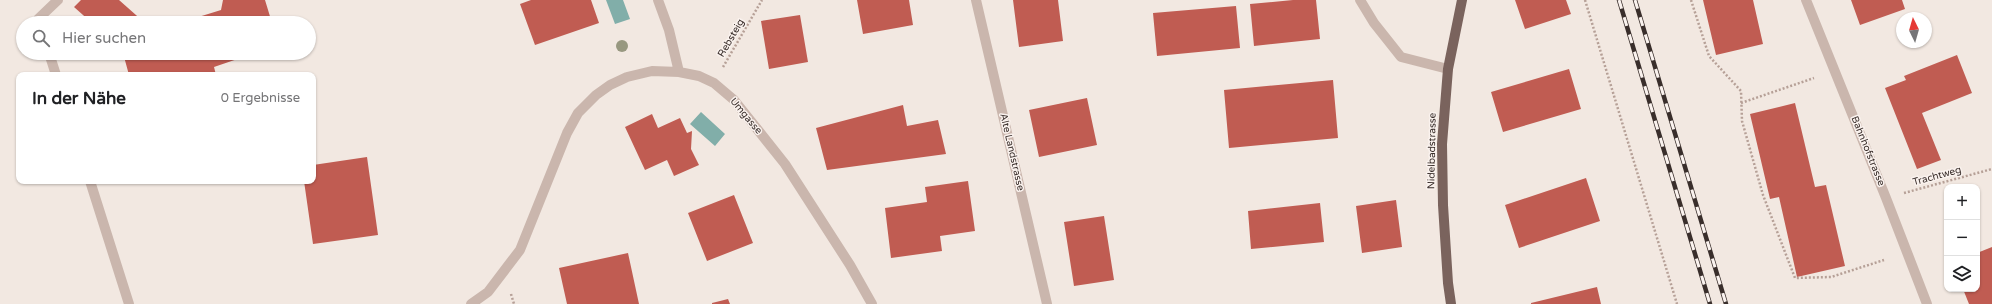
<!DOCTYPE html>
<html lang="de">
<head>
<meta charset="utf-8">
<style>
  :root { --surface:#fff; --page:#f2f2f2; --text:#202124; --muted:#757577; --line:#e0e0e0 }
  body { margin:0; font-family:"Varela Round",sans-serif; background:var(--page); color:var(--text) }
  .controls { position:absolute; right:12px; bottom:12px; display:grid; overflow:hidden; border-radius:8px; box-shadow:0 1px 3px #0004 }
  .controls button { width:36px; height:36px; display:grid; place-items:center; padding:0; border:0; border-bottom:1px solid var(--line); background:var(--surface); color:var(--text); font:20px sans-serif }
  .compass { position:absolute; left:1896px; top:12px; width:36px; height:36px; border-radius:50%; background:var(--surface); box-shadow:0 1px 3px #0004; rotate:355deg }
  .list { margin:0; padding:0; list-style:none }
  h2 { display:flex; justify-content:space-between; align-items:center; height:52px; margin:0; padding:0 16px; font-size:17px }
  h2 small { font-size:13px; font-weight:400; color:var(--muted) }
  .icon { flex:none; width:22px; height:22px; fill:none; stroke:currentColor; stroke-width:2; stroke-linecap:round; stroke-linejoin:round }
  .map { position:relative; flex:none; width:1992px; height:304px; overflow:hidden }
  .search { position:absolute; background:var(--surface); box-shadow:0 1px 3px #0004; left:16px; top:16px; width:300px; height:44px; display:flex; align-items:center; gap:10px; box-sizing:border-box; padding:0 14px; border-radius:22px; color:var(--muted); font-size:15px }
  .panel { position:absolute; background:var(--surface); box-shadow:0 1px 3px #0004; left:16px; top:72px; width:300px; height:112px; border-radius:8px }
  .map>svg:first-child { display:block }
</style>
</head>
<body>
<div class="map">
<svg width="1992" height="304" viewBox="0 0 1992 304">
  <rect width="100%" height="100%" fill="#f2e8e1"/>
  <path fill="#81aea9" d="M606 0H623L630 19 615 24Z
    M701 112 725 134 715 146 690 124Z"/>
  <path fill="#c05c52" d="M81 0H119L145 23H92L74 7Z
    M223 0H265L272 23H179L221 10Z
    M531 0H591L599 23 535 45 520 4Z
    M857 0H909L913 25 863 34Z
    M1013 0H1058L1063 41 1019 47Z
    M1293 0H1316L1320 39 1254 46 1250 4Z
    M1515 0H1566L1571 14 1525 29Z
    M1703 0H1753L1763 44 1716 55Z
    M1851 0H1902L1905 9 1860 25Z
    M1236 6 1240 48 1157 56 1153 13Z
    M800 15 808 62 769 69 761 21Z
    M123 53H255L214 67 216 75H129Z
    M1957 55 1972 93 1922 113 1941 160 1917 169 1885 88 1906 80 1904 76Z
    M1569 69 1581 109 1503 132 1491 92Z
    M1333 80 1338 138 1229 148 1224 90Z
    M1087 98 1097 145 1039 157 1029 110Z
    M1795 103 1815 187 1826 185 1845 266 1797 277 1779 197 1770 199 1750 114Z
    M903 105 907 126 938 120 946 154 827 170 816 128Z
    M652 114 658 128 680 118 687 133 692 131 691 149 699 165 674 176 667 160 645 170 625 127Z
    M367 157 378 235 313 244 304 181H313V165Z
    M1586 178 1600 221 1519 248 1505 205Z
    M968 181 975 231 940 236 942 251 891 258 885 208 927 202 925 187Z
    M734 195 753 243 707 261 688 213Z
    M1396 200 1402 247 1362 253 1356 206Z
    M1320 203 1324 242 1251 249 1248 211Z
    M1104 216 1114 280 1074 286 1064 222Z
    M1992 247V304H1969L1963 289H1977V253Z
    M628 253 639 304H567L559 268Z
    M1597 287 1601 304H1531V303Z
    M728 299 730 304H712V303Z"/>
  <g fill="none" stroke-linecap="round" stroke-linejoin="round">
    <path stroke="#b6a097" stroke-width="2.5" stroke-dasharray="2 2" stroke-linecap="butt" d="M1585 0 1677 304
      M1691 0 1709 56 1741 91 1742 121 1763 195 1795 278 1831 277 1884 260
      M723 67 762 0
      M1741 103 1814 78
      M1904 193 1992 169
      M511 294 514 304"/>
    <path stroke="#cab6ad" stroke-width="10" d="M658 0 669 30 679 72
      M976 0 1047 304
      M1360 0 1374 23 1401 57 1448 69
      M1806 0 1886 198 1927 304
      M40 23 38 19 58 0
      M49 53 56 75
      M90 181 129 304
      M471 304 488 292 520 250 567 133 578 113 596 95 610 85 627 77 652 71 679 72 699 76 714 83 734 100 785 164 850 265 872 304"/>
    <path stroke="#7a635d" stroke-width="10" d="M1451 304 1448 283 1443 205 1442 144 1448 69 1462 0"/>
    <g stroke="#392e2b" stroke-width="4.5">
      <path id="rail" d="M1619 0 1710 304
        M1635 0 1726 304"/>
    </g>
    <use href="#rail" stroke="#faf2ee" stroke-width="3" stroke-dasharray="9" stroke-linecap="butt"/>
  </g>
  <circle fill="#989880" cx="622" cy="46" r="6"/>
  <g text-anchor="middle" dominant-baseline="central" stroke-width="3" stroke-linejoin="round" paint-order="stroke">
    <g font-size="10" fill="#392e2b" stroke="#faf2ee">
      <text transform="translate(731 38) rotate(-60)">Rebsteig</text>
      <text transform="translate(746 116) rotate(50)">Umgasse</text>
      <text transform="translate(1432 151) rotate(-89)">Nidelbadstrasse</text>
      <text transform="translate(1868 151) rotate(68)">Bahnhofstrasse</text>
      <text transform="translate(1012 152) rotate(77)">Alte Landstrasse</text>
      <text transform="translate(1937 176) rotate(-15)">Trachtweg</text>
    </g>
  </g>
</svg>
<div class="controls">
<button>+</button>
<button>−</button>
<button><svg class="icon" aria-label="layers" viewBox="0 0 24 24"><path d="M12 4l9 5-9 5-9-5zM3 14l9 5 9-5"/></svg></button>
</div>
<svg class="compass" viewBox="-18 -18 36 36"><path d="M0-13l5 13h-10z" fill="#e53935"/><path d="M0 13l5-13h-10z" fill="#757577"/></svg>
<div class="search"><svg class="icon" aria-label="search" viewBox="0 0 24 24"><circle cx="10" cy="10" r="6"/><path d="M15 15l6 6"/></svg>Hier suchen</div>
<section class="panel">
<h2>In der Nähe<small>0 Ergebnisse</small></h2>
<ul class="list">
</ul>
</section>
</div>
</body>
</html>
